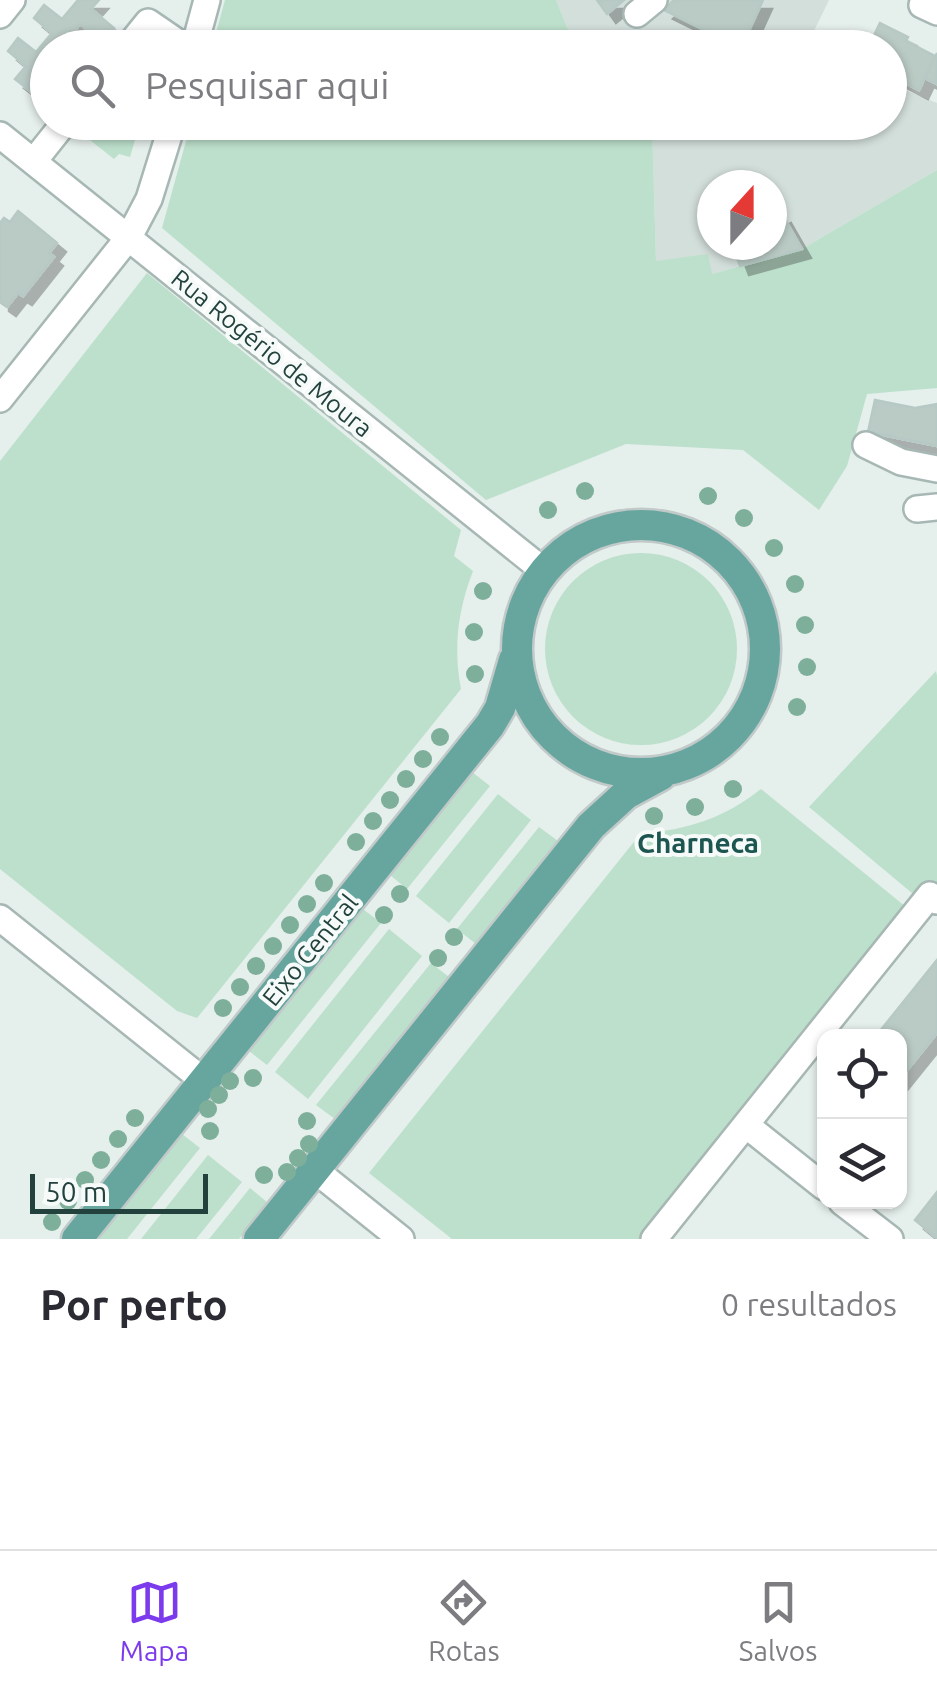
<!DOCTYPE html>
<html lang="pt">
<head>
<meta charset="utf-8">
<style>
  :root { --surface:#fff; --page:#f2f2f3; --text:#2b2b33; --muted:#7c7c81; --line:#e1e1e2; --accent:#7c3aed }
  body { margin:0; font-family:Ubuntu,sans-serif; background:var(--page); color:var(--text) }
  .controls { position:absolute; right:30px; bottom:30px; display:grid; overflow:hidden; border-radius:20px; box-shadow:0 2px 8px #0004 }
  .controls button { width:90px; height:90px; display:grid; place-items:center; padding:0; border:0; border-bottom:2px solid var(--line); background:var(--surface); color:var(--text); font:50px sans-serif }
  .compass { position:absolute; left:697px; top:170px; width:90px; height:90px; border-radius:50%; background:var(--surface); box-shadow:0 2px 8px #0004; rotate:21deg }
  .scale { position:absolute; left:30px; bottom:25px; width:178px; box-sizing:border-box; padding-left:10px; border:5px solid #23423e; border-top:0; font-size:28px; line-height:35px; white-space:nowrap; color:#23423e; -webkit-text-stroke:8px #f6fbf9; paint-order:stroke }
  .list { margin:0; padding:0; list-style:none }
  h2 { display:flex; justify-content:space-between; align-items:center; height:130px; margin:0; padding:0 40px; font-size:42px }
  h2 small { font-size:32px; font-weight:400; color:var(--muted) }
  .icon { flex:none; width:55px; height:55px; fill:none; stroke:currentColor; stroke-width:2; stroke-linecap:round; stroke-linejoin:round }
  .map { position:relative; flex:none; width:937px; height:1239px; overflow:hidden }
  .search { position:absolute; background:var(--surface); box-shadow:0 2px 8px #0004; left:30px; right:30px; top:30px; height:110px; display:flex; align-items:center; gap:25px; box-sizing:border-box; padding:0 35px; border-radius:55px; color:var(--muted); font-size:38px }
  .sheet { height:310px; background:var(--surface) }
  nav { display:flex; justify-content:space-around; align-items:center; box-sizing:border-box; height:140px; border-top:2px solid var(--line); background:var(--surface); font-size:28px; color:var(--muted) }
  nav a { display:grid; justify-items:center; gap:5px }
  nav .on { color:var(--accent) }
  .map>svg:first-child { display:block }
</style>
</head>
<body>
<div class="map">
<svg width="937" height="1239" viewBox="0 0 937 1239">
  <defs>
    <filter id="shadow"><feDropShadow dx="9" dy="9" stdDeviation="0" flood-color="#0004"/></filter>
  </defs>
  <rect width="100%" height="100%" fill="#e5efec"/>
  <path fill="#d3dfdb" fill-rule="evenodd" d="M556 0H829L808 43 816 48 575 47Z
    M890 84 937 103V170L802 249 712 274 656 262 652 123 890 122ZM712 185H772V245H712Z"/>
  <path fill="#bde0cc" d="M225 0H556L575 47H212Z
    M89 123H140L130 157 119 154 114 159 81 133Z
    M191 123H652L656 261 708 254 712 274 802 249 937 170V388L867 394 847 466 819 510 743 450 626 444 486 500 162 228Z
    M147 273 461 530 454 556 473 571C458 610 453 647 461 689L197 1018 177 1011 0 869V461Z
    M545 649a96 96 0 1 1 192 0a96 96 0 1 1-192 0Z
    M936 671 937 676V914L809 807Z
    M472 772 490 786 407 889 390 875Z
    M761 789 906 907 640 1239H452L369 1173 641 833C686 831 726 817 761 789Z
    M498 794 531 820 449 923 416 896Z
    M539 827 558 841 476 944 457 929Z
    M363 909 381 923 267 1065 249 1051Z
    M389 929 422 956 308 1099 275 1072Z
    M431 963 449 977 335 1119 316 1105Z
    M182 1134 200 1148 127 1239H99Z
    M208 1155 242 1182 196 1239H141Z
    M250 1188 268 1203 239 1239H209Z"/>
  <path fill="#bacac5" stroke="#b7c9c4" stroke-width="2.5" filter="url(#shadow)" d="M78 0H99L91 9 114 28 102 41 80 24 65 43 71 48H48V65L40 75 48 82V105L15 79 26 66 8 51 18 38 36 52 52 33 34 18 44 5 62 19Z
    M597 0H624L607 14Z
    M674 0H763L741 48 664 10Z
    M880 23 908 37 906 41 935 56 919 90 890 75V48H868Z
    M937 53V84L925 78Z
    M18 211 57 243 49 253 54 257 23 296 18 293 7 307 0 302V223L4 218 10 222Z
    M782 214 802 249 740 266 732 245H772V220Z
    M875 400 915 408 937 404V446L868 432Z
    M937 960V1033L900 1079V1036H876Z
    M937 1192V1238L915 1220Z"/>
  <g fill="none" stroke-linecap="round" stroke-linejoin="round">
    <g stroke="#a7b8b4" stroke-width="30">
      <path id="minor" d="M922 5 937 12
        M637 14 654 0
        M0 15 12 0
        M127 48 148 22 186 48
        M194 48 207 0
        M0 135 544 571
        M34 161 65 122
        M0 399 129 237 149 199 173 122
        M866 445 901 462 937 469
        M917 509 937 507
        M0 918 204 1081
        M746 1125 824 1187
        M315 1170 401 1239
        M842 1202 890 1239
        M654 1239 930 895 937 901"/>
    </g>
    <g stroke="#c1cac9" stroke-width="35">
      <path id="major" d="M517 649a124 124 0 1 1 248 0a124 124 0 1 1-248 0Z
        M77 1239 490 725 500 708 514 660
        M259 1239 591 826 626 794 661 775"/>
    </g>
    <use href="#minor" stroke="#fff" stroke-width="25"/>
    <use href="#major" stroke="#67a69f" stroke-width="30"/>
  </g>
  <g fill="#7eaf9a">
    <circle cx="585" cy="491" r="9"/>
    <circle cx="708" cy="496" r="9"/>
    <circle cx="548" cy="510" r="9"/>
    <circle cx="744" cy="518" r="9"/>
    <circle cx="774" cy="548" r="9"/>
    <circle cx="795" cy="584" r="9"/>
    <circle cx="483" cy="591" r="9"/>
    <circle cx="805" cy="625" r="9"/>
    <circle cx="474" cy="632" r="9"/>
    <circle cx="807" cy="667" r="9"/>
    <circle cx="475" cy="674" r="9"/>
    <circle cx="797" cy="707" r="9"/>
    <circle cx="440" cy="737" r="9"/>
    <circle cx="423" cy="759" r="9"/>
    <circle cx="406" cy="779" r="9"/>
    <circle cx="733" cy="789" r="9"/>
    <circle cx="390" cy="800" r="9"/>
    <circle cx="695" cy="807" r="9"/>
    <circle cx="654" cy="816" r="9"/>
    <circle cx="373" cy="821" r="9"/>
    <circle cx="356" cy="842" r="9"/>
    <circle cx="324" cy="883" r="9"/>
    <circle cx="400" cy="894" r="9"/>
    <circle cx="307" cy="904" r="9"/>
    <circle cx="384" cy="915" r="9"/>
    <circle cx="290" cy="925" r="9"/>
    <circle cx="454" cy="937" r="9"/>
    <circle cx="273" cy="946" r="9"/>
    <circle cx="438" cy="958" r="9"/>
    <circle cx="256" cy="966" r="9"/>
    <circle cx="240" cy="987" r="9"/>
    <circle cx="223" cy="1008" r="9"/>
    <circle cx="253" cy="1078" r="9"/>
    <circle cx="230" cy="1081" r="9"/>
    <circle cx="219" cy="1095" r="9"/>
    <circle cx="208" cy="1109" r="9"/>
    <circle cx="135" cy="1118" r="9"/>
    <circle cx="307" cy="1121" r="9"/>
    <circle cx="210" cy="1131" r="9"/>
    <circle cx="118" cy="1139" r="9"/>
    <circle cx="309" cy="1144" r="9"/>
    <circle cx="298" cy="1158" r="9"/>
    <circle cx="101" cy="1160" r="9"/>
    <circle cx="287" cy="1172" r="9"/>
    <circle cx="264" cy="1175" r="9"/>
    <circle cx="85" cy="1180" r="9"/>
    <circle cx="68" cy="1201" r="9"/>
    <circle cx="52" cy="1222" r="9"/>
  </g>
  <g text-anchor="middle" dominant-baseline="central" stroke-width="8" stroke-linejoin="round" paint-order="stroke">
    <g font-size="25" fill="#23423e" stroke="#f6fbf9">
      <text transform="translate(272 353) rotate(39)">Rua Rogério de Moura</text>
      <text transform="translate(310 950) rotate(-51)">Eixo Central</text>
    </g>
    <g font-size="28" font-weight="bold" fill="#1d5550" stroke="#f6fbf9">
      <text x="698" y="842">Charneca</text>
    </g>
  </g>
</svg>
<div class="controls">
<button><svg class="icon" aria-label="locate" viewBox="0 0 24 24"><circle cx="12" cy="12" r="6"/><path d="M12 2v4M12 18v4M2 12h4M18 12h4"/></svg></button>
<button><svg class="icon" aria-label="layers" viewBox="0 0 24 24"><path d="M12 4l9 5-9 5-9-5zM3 14l9 5 9-5"/></svg></button>
</div>
<svg class="compass" viewBox="-18 -18 36 36"><path d="M0-13l5 13h-10z" fill="#e53935"/><path d="M0 13l5-13h-10z" fill="#7c7c81"/></svg>
<div class="scale">50 m</div>
<div class="search"><svg class="icon" aria-label="search" viewBox="0 0 24 24"><circle cx="10" cy="10" r="6"/><path d="M15 15l6 6"/></svg>Pesquisar aqui</div>
</div>
<section class="sheet">
<h2>Por perto<small>0 resultados</small></h2>
<ul class="list">
</ul>
</section>
<nav>
<a class="on"><svg class="icon" aria-label="map" viewBox="0 0 24 24"><path d="M3 6l6-2 6 2 6-2v14l-6 2-6-2-6 2zM9 4v14M15 6v14"/></svg>Mapa</a>
<a><svg class="icon" aria-label="directions" viewBox="0 0 24 24"><path d="M12 3l9 9-9 9-9-9zM9 14v-3h6M13 9l2 2-2 2"/></svg>Rotas</a>
<a><svg class="icon" aria-label="saved" viewBox="0 0 24 24"><path d="M7 4h10v16l-5-4-5 4z"/></svg>Salvos</a>
</nav>
</body>
</html>
